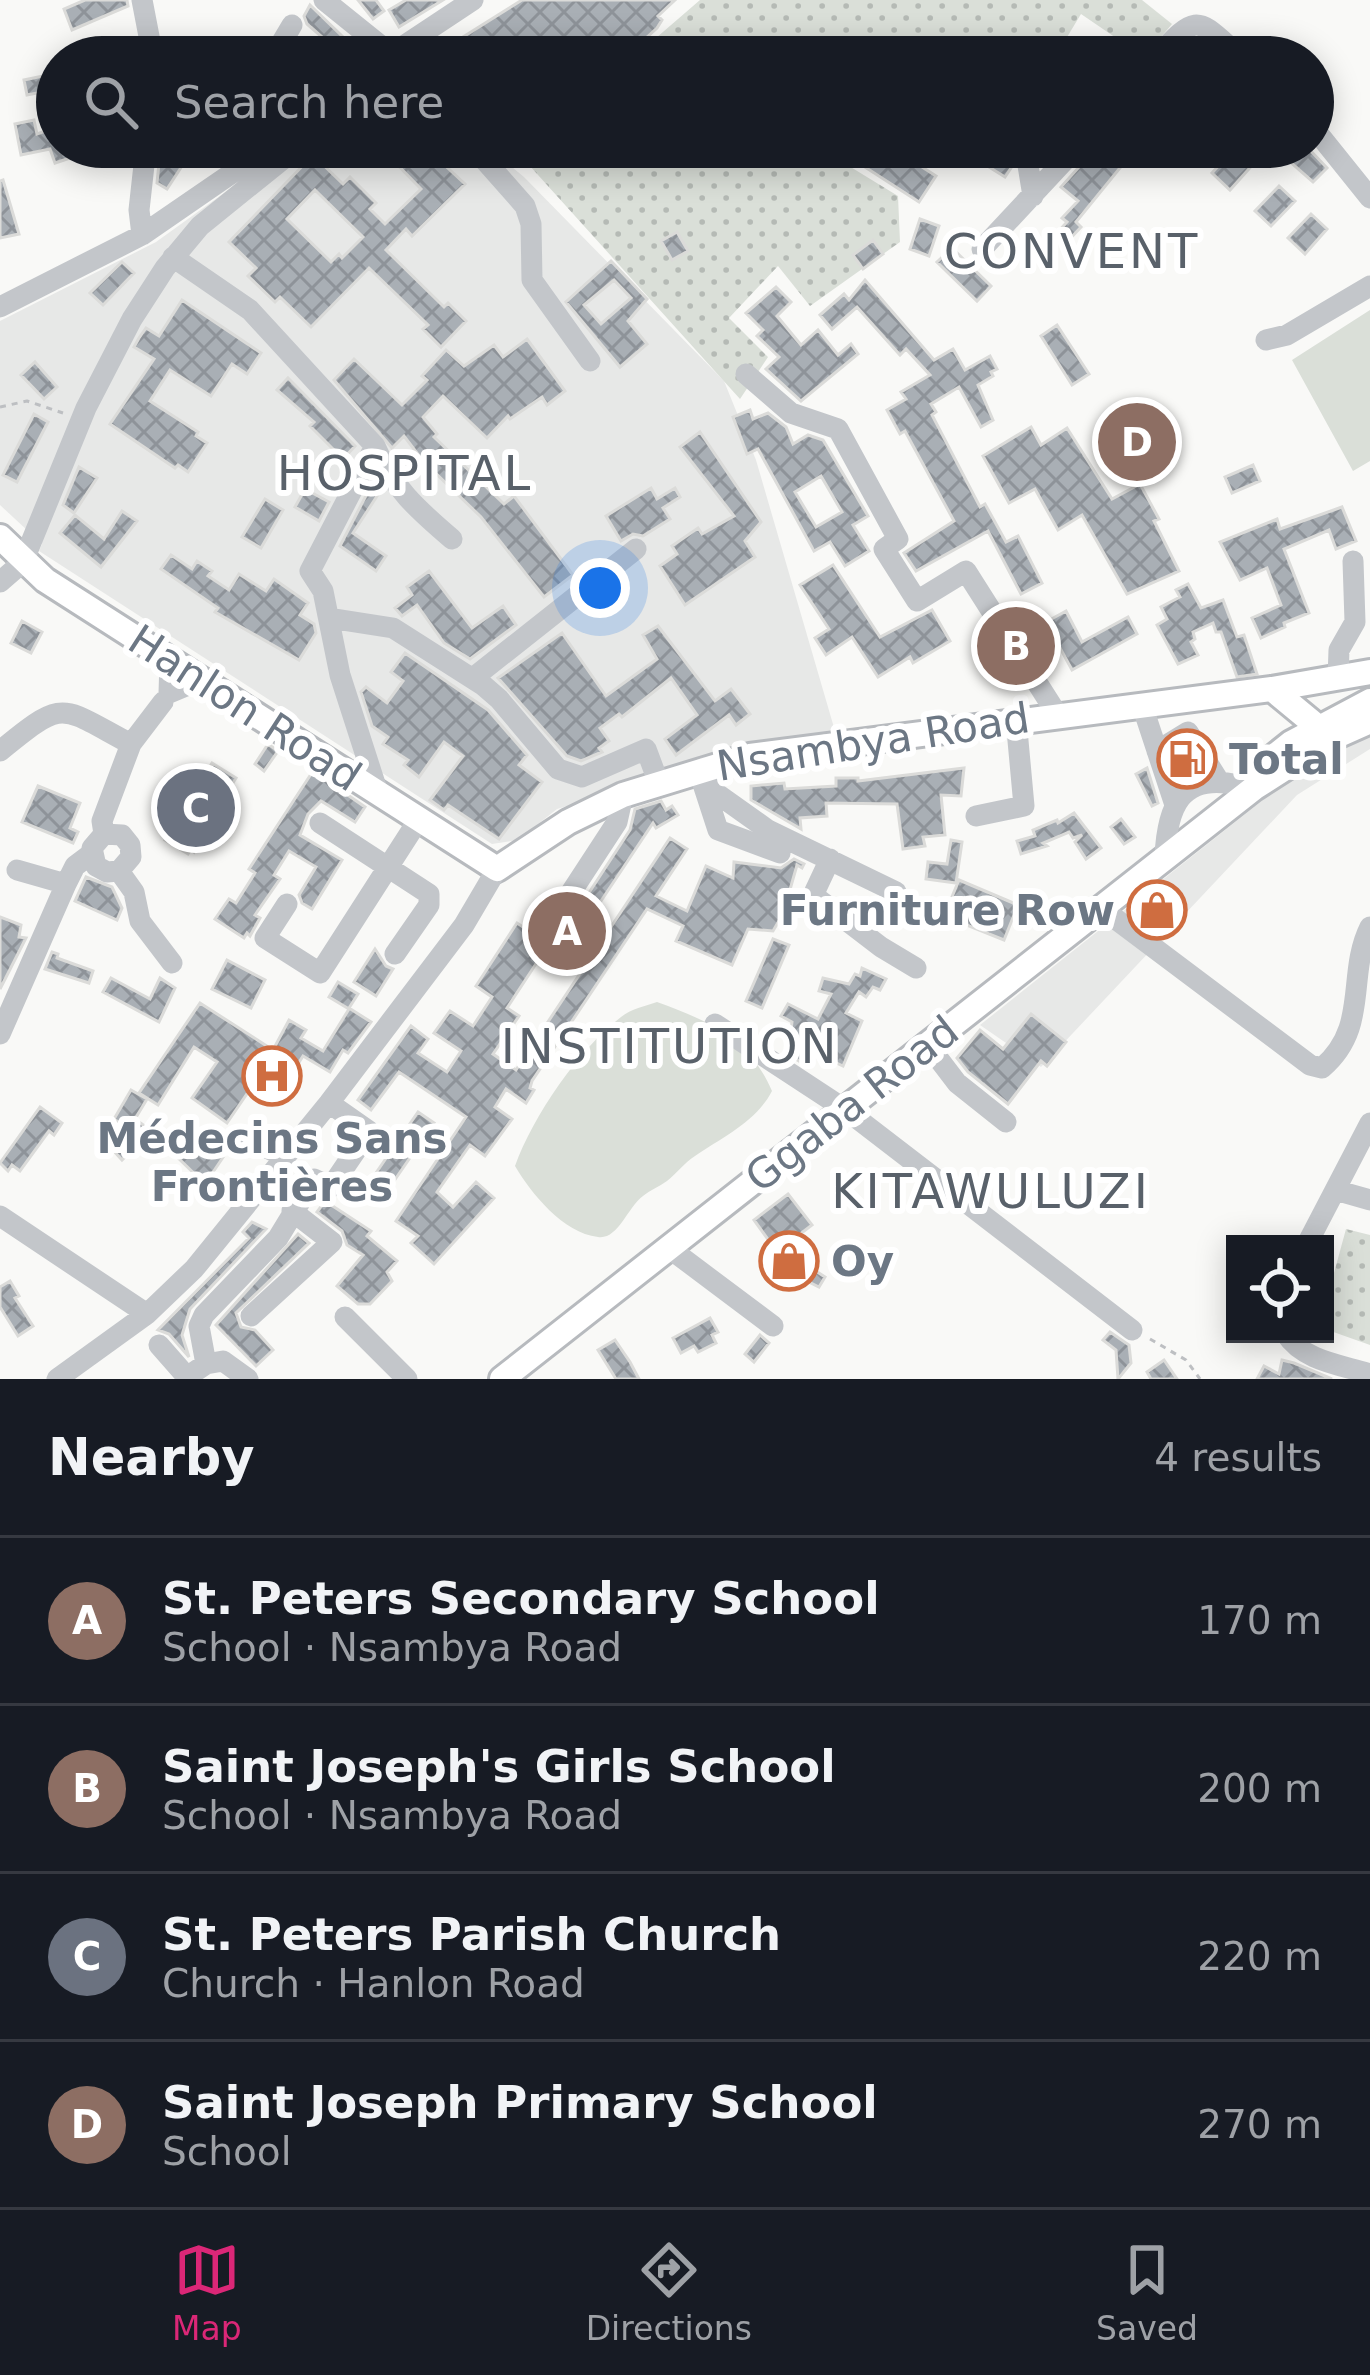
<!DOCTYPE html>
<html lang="en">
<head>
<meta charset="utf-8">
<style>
  :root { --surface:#171b24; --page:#20242c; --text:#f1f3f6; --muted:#9ea1a6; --line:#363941; --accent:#db2777 }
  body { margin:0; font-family:"DejaVu Sans",sans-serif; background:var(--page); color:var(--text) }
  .controls { position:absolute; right:36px; bottom:36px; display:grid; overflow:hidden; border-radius:0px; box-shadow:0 6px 30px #0003 }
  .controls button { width:108px; height:108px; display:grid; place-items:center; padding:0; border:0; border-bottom:3px solid var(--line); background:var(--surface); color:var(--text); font:60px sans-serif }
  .you { position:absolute; left:600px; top:588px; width:42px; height:42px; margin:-30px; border:9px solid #fff; border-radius:50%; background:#1a73e8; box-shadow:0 0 0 18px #1a73e833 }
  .badge { display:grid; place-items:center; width:78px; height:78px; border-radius:50%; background:var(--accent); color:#fff; font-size:39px; font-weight:700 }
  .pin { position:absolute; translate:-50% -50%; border:6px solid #fff; box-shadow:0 3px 12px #0006 }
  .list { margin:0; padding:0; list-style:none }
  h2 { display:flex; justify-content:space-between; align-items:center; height:156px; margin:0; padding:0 48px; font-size:51px }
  h2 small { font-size:39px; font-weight:400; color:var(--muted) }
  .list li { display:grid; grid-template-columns:78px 1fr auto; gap:36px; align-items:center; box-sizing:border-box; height:168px; padding:0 48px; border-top:3px solid var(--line) }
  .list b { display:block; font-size:45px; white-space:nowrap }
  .list p { margin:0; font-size:39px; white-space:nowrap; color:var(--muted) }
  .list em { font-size:39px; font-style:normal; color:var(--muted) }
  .icon { flex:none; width:66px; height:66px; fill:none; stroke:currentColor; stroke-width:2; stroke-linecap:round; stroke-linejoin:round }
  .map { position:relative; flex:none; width:1370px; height:1379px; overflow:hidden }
  .search { position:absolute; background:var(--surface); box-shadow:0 6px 30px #0003; left:36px; right:36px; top:36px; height:132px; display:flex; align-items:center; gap:30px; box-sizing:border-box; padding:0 42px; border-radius:66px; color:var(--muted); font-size:45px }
  .sheet { height:828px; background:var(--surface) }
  nav { display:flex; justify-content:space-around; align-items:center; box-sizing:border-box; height:168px; border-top:3px solid var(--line); background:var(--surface); font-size:33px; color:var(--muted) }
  nav a { display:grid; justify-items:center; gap:6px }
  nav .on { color:var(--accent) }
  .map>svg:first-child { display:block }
</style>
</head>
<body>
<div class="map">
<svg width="1370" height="1379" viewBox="0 0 1370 1379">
  <defs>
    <pattern id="grass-dots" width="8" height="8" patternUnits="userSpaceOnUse" patternTransform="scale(3)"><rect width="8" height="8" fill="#dadfd8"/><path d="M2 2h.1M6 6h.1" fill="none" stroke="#b5bab5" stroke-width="1.8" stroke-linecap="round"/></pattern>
    <pattern id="building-cross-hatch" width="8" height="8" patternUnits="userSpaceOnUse" patternTransform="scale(3)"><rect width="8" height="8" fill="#a9afb5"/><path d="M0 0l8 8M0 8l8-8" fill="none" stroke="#8e9399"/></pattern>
  </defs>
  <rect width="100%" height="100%" fill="#f9f9f7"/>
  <path fill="#e7e8e7" d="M288 147H488L524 177 724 381 756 460 835 731 686 761 601 796 557 809 518 840 492 844 39 551 42 544 0 505V321L156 242Z
    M1370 730V749L1297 795 1041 1067 980 1025 1293 776Z"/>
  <path fill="url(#grass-dots)" d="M700 0H1142L1172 24 1144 57 1081 14 1055 57H634Z
    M529 147H818L898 196 900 242 810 306 778 266 729 318 768 357 740 399 520 155Z
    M1346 1229 1370 1235V1345L1325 1329V1306Z"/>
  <path fill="#dadfd8" d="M1370 310V461L1353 471 1292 360Z
    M657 1002C707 1020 750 1039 772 1091 756 1122 723 1137 695 1156 684 1163 677 1173 667 1181 659 1187 650 1190 643 1196 627 1208 618 1240 598 1237 563 1233 531 1193 515 1166 533 1116 579 1049 621 1017 631 1009 645 1006 657 1002Z"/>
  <path fill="url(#building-cross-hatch)" stroke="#dbdbd9" stroke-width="3" fill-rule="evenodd" d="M85 0H127L128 6 72 30 64 9Z
    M358 0H376L384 11 373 19Z
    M406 0H443L399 27 389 10Z
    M522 0H675L658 16 662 20 657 28 625 57H564L555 45 537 57H419L440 40 447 47Z
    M310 5 345 39 337 50 307 24 304 16Z
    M57 73V89L27 95 24 80Z
    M34 120 37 134 57 127V147L97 149 55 163 50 149 21 155 15 124Z
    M169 147H180L174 161 182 166 167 189 157 183 159 163Z
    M380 147H425L465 184 412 236 406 229 386 250 444 307 448 303 466 321 441 347 423 329 428 325 369 268 311 327 280 297 275 302 248 276 256 268 229 242 313 155 343 184 350 177 376 203 370 209 385 224 421 189ZM315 190 363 237 342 258 339 254 331 262 287 219Z
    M834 147H891L936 176 919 202Z
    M957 147H996L1011 157 1013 165 1005 177Z
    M1092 147H1137L1076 222 1081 227 1067 242 1057 233 1067 222 1062 218 1078 201 1061 187 1088 157Z
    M1236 147 1256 161 1230 190 1212 173Z
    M1273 147H1307L1327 168 1313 182Z
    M3 180 19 234 0 238V181Z
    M1279 186 1295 201 1271 226 1255 211Z
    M1311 214 1327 229 1305 254 1288 238Z
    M920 219 939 226 929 256 910 249Z
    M677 232 688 251 672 260 661 241Z
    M873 240 883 254 863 269 853 255Z
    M952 248 991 286 977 301 937 262Z
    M611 261 647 299 628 321 647 344 620 367 566 302ZM614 280 631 298 601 324 584 305Z
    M122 262 134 273 103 305 90 293Z
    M865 280 934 360 953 349 965 370 990 356 997 369 991 372 993 376 978 385 993 420 981 427 959 387 931 404 936 412 932 415 980 507 985 504 1006 542 1018 536 1042 583 1021 594 988 531 916 571 904 553 954 521 905 431 900 434 887 410 906 399 901 392 930 375 906 349 900 355 857 307 832 329 820 315 844 294 849 300Z
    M776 287 791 302 777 316 801 345 818 330 838 355 851 344 858 354 801 401 766 369 779 357 757 336 763 330 746 313Z
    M182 300 261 353 247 374 232 364 211 396 170 370 150 401 198 432 196 436 207 443 188 472 178 465 175 468 110 424 154 359 134 347 139 338 146 328 159 336Z
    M1057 325 1089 374 1072 385 1041 336Z
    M527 339 565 391 547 405 542 397 510 419 508 416 487 438 443 396 423 417 437 434 434 437 504 504 514 496 573 575 544 597 481 517 423 461 404 436 392 448 334 380 354 359 402 405 427 380 422 376 446 350 464 366 494 345 503 357Z
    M35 362 57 387 44 399 21 375Z
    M288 378 355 446 343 459 310 426 314 422 277 390Z
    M750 410 753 419 768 413 786 427 793 444 808 435 823 440 868 516 853 525 869 551 845 566 830 542 814 551 758 449 747 454 733 417ZM821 476 842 512 816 527 795 492Z
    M34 414 48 422 17 482 3 475Z
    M1031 427 1041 445 1067 428 1112 499 1140 484 1159 519 1154 521 1179 571 1127 594 1082 515 1058 530 1035 489 1009 503 983 456Z
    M1141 428 1156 456 1144 462 1129 434Z
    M700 432 761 522 745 541 755 557 685 605 660 566 677 554 672 546 698 528 702 534 734 516 680 447Z
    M1253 465 1260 481 1232 493 1225 477Z
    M79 467 97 478 74 513 63 505Z
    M372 484 381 490 353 533 386 556 376 571 340 546Z
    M651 488 657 499 675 488 680 497 663 508 670 519 643 536 633 534 621 541 606 516Z
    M305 489 329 502 319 521 295 507Z
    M265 499 283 510 261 548 242 537Z
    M1342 507 1356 541 1336 549 1329 530 1284 549 1309 613 1284 623 1285 627 1261 638 1252 618 1281 605 1267 568 1240 580 1220 542 1277 519 1280 529Z
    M122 511 137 521 101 567 60 533 75 515 104 539Z
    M171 555 192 569 197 561 212 571 208 576 229 590 239 574 266 591 274 579 308 603 300 615 314 624 316 633 299 660 215 612 218 608 161 569Z
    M833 565 880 637 932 610 950 641 913 663 910 657 878 677 852 637 826 655 815 638 829 629 800 585Z
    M429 571 472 628 503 606 516 625 470 659 444 643 417 605 402 616 395 608 412 595 407 587Z
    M1188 584 1201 608 1223 600 1237 637 1244 635 1257 674 1237 677 1221 632H1216L1213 623 1193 632 1195 639 1191 642 1198 655 1178 664 1157 625 1167 619 1161 607 1180 597 1176 590Z
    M1066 611 1082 642 1128 617 1137 634 1072 670 1046 622Z
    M22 621 42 632 31 653 11 643Z
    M658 626 715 701 731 689 750 714 736 725 729 715 676 755 665 739 697 715 671 678 622 717 619 714 600 728 609 741 599 748 602 752 581 761 567 756 498 678 562 633 606 696 657 659 643 635Z
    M405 653 488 710 527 755 519 765 542 782 499 839 448 805 444 810 430 800 463 756 444 742 419 777 404 765 408 760 383 744 388 737 372 726 361 692 366 687 387 703 403 681 391 672Z
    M268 744 278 751 264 771 255 764Z
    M212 763 236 778 211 818 220 823 211 837 205 833 194 852 191 849 188 854 165 840 168 836 164 833 180 798 188 803Z
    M964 768 961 796 941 795 945 835 923 837 925 846 903 849 897 804 826 803 827 816 800 818 801 829 751 800V786L784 783 785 789 836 786V778H858V781Z
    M1147 768 1158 803 1152 806 1136 774Z
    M313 771 365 807 355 822 321 801 308 814 300 835 342 860 312 909 302 903 299 895 316 867 289 851 274 875 280 879 255 915 260 918 250 936 247 933 244 938 215 919 229 899 236 903 255 873 249 869Z
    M38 786 80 803 70 828 78 832 73 843 22 822Z
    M661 801 666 810 672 806 678 815 656 828 653 823 591 916 579 908 630 830 635 809Z
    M1074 813 1101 848 1086 859 1075 842 1082 835 1073 838 1069 832 1043 843 1047 846 1021 854 1017 841 1035 836 1033 830 1057 820 1058 823Z
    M1121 819 1135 837 1124 844 1111 827Z
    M670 838 687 849 656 896 687 911 706 866 733 878 734 862 781 868 794 859 804 864 802 868 797 865 787 900 790 902 773 931 748 929 732 965 676 941 683 926 647 909 532 1081 530 1088 534 1090 526 1103 506 1089 495 1107 512 1119 485 1156 470 1145 437 1192 453 1207 476 1182 494 1198 434 1264 411 1243 418 1236 396 1221 466 1117 399 1072 371 1110 358 1100 411 1026 428 1039 418 1053 447 1072 461 1051 434 1033 450 1011 473 1026 492 997 476 986 517 923 549 944 507 1008 519 1016 493 1054 516 1070Z
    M951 840 962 842 956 883 926 879 928 862 947 864Z
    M86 877 112 887 122 908 117 920 75 901Z
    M959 880 1018 905 1004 940 944 916Z
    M0 917 21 925 19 937 26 938 0 989Z
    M773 939 789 945 762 1008 746 1001Z
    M375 949 386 966 393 969 376 996 354 982Z
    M52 952 58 954 57 958 93 971 89 983 45 969Z
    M227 960 265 980 251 1008 212 989Z
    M862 968 886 979 880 990 873 987 866 997 859 992 846 1013 862 1021 843 1066 813 1052 805 1043 802 1063 788 1054 792 1022 781 1016 788 1004 818 1019 831 994 819 991 823 978 849 984 855 974 860 976Z
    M111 978 150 999 160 978 175 988 159 1022 103 992Z
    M338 982 358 994 349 1008 371 1022 348 1053 343 1050 330 1072 303 1056 276 1099 253 1085 227 1123 192 1098 217 1062 194 1047 158 1105 139 1093 200 1003 273 1050 289 1020 306 1030 301 1038 323 1051 349 1009 329 997Z
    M1031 1014 1066 1042 1047 1066 1041 1061 1008 1104 968 1072 957 1058 980 1030 1003 1049Z
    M131 1090 147 1099 135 1119 157 1135 152 1142 145 1137 122 1160 113 1150 132 1132 114 1119Z
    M40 1107 62 1123 54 1135 49 1131 20 1171 12 1165 8 1171 0 1163Z
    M418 1112 434 1123 385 1194 369 1183Z
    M182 1125 207 1146 214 1136 230 1147 205 1184 171 1151 175 1146 169 1141Z
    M788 1194 812 1225 787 1244 799 1260 825 1277 819 1287 793 1274 754 1220Z
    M325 1201 371 1231 367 1236 397 1261 387 1272 392 1281 370 1304H358L337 1286 363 1255 347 1245 342 1231 317 1212Z
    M252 1222 266 1229 190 1309 182 1335 189 1357 169 1334 158 1330 249 1238 243 1232Z
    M298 1234 309 1243 236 1313 241 1327 255 1330 273 1350 256 1366 216 1325Z
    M10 1281 19 1296 15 1298 33 1326 18 1336 0 1307V1287Z
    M710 1318 718 1332 712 1335 716 1343 698 1352 694 1346 681 1353 673 1338Z
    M1110 1332 1129 1345 1131 1363 1118 1379 1116 1350 1103 1340Z
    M760 1335 769 1343 754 1362 745 1354Z
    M615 1340 630 1362 639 1379H616L598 1350Z
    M1164 1360 1177 1379H1151L1147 1372Z
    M1282 1360 1294 1363 1332 1379H1257L1264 1366 1279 1374Z"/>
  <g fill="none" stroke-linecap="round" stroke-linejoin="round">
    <g stroke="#b7babe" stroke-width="30">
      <path id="major" d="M0 537 45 580 497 869 568 822 623 795 750 756 1272 689 1370 672
        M1272 689 1330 737
        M1266 763 1291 743 1370 701
        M502 1379 1254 788 1332 738 1370 721"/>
    </g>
    <path stroke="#bdbfc2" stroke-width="3" stroke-dasharray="6 6" stroke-linecap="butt" d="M0 407 27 401 63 413
      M1150 1339 1186 1360 1200 1379"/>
    <path stroke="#c3c6ca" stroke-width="21" d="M142 0 153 57
      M324 0 391 54
      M273 57 292 25
      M387 57 473 0
      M1157 57C1199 10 1197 19 1241 57
      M1313 127 1370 198
      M473 147 525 206 531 224 532 280 590 361
      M1025 147 1033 196
      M142 235 139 210 146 147
      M982 249 1077 147
      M173 257 250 310 375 446C392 487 418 510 452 539
      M0 307 142 235 270 147
      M1266 340 1287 335 1370 286
      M746 374 791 413 838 429 898 539 884 549 917 601 966 571 1057 714
      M375 446 310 571 323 591 340 675 378 793
      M0 582 23 562 86 408 132 319 165 268 200 226 298 147
      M329 618 393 628 484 686 499 699 558 769 582 777 646 749 658 781
      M170 661 169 693 200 680
      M473 678 636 549
      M1338 678 1339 650 1355 622 1353 561
      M1142 705 1174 802
      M0 751C66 697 59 706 131 744
      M1157 751 1188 732 1219 781
      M704 768 709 788 768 830 896 892
      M702 781 718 830 780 853
      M976 816 1024 806 1016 719
      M320 823 429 894V905L395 954
      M104 834 122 835 130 845 131 857 119 871 107 872 96 866 92 848 104 834 102 821 131 744 163 702
      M1165 857C1167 808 1180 772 1238 785
      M830 859 815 891 817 898 881 947 916 968
      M17 870 66 884 75 866 91 854
      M119 871 134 892 140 921 172 963
      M287 904 265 938 320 973 419 819
      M1101 908 1310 1065 1322 1068C1370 1027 1346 975 1370 927
      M553 920 617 822 623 795
      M715 1024 846 1110 1132 1330
      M0 1034 66 884
      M928 1045 957 1083 1006 1122
      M241 1135 285 1157
      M1335 1190 1370 1200
      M0 1216 147 1314
      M1307 1244 1370 1123
      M669 1248 773 1326
      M251 1316 332 1242 292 1211
      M345 1317 407 1379
      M1286 1334C1303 1361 1342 1365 1370 1374
      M159 1345 187 1377 206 1364 199 1326 204 1315 278 1238 314 1179 331 1187 369 1131 329 1103
      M206 1364 223 1361 248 1379
      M57 1379 147 1314 194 1269 329 1103 464 925 497 869"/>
    <use href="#major" stroke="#fff" stroke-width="24"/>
  </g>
  <defs>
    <g id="fuel-ring" transform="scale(3)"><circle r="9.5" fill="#fff" stroke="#cf6d40" stroke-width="1.5"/><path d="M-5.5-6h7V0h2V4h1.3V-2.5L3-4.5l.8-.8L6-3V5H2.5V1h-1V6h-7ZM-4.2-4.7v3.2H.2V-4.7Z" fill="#cf6d40"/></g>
    <g id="shop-ring" transform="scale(3)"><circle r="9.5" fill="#fff" stroke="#cf6d40" stroke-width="1.5"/><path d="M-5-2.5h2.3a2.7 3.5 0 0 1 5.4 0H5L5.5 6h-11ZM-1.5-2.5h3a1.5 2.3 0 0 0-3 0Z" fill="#cf6d40"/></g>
    <g id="hospital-ring" transform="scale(3)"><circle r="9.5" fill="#fff" stroke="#cf6d40" stroke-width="1.5"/><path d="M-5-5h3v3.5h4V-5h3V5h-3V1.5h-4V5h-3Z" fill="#cf6d40"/></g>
  </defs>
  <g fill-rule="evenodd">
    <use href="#fuel-ring" x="1187" y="759"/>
    <use href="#shop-ring" x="1157" y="910"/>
    <use href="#hospital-ring" x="272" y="1076"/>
    <use href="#shop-ring" x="789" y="1261"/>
  </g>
  <g text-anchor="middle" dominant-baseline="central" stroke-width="12" stroke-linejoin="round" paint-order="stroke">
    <g font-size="42" fill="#6c7784" stroke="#fff">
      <text transform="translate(245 708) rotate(33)">Hanlon Road</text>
      <text transform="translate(873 742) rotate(-9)">Nsambya Road</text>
      <text transform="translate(852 1104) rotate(-38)">Ggaba Road</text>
    </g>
    <g font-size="42" font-weight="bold" fill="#6c7784" stroke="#fff" text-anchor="start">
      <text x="1229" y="759">Total</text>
      <text x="1115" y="910" text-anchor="end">Furniture Row</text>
      <text x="272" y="1138" text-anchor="middle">Médecins Sans<tspan x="272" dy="48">Frontières</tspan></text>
      <text x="831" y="1261">Oy</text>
    </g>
    <g font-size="48" letter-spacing="3" fill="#59616a" stroke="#fff">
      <text x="1072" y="251">CONVENT</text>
      <text x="405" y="473">HOSPITAL</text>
      <text x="670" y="1046">INSTITUTION</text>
      <text x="991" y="1191">KITAWULUZI</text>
    </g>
  </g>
</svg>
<div class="controls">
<button><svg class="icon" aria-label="locate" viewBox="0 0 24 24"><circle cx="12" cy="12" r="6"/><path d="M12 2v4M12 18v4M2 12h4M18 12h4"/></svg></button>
</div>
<div class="you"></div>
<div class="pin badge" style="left:567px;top:931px;background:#8d6e63">A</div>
<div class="pin badge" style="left:1016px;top:646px;background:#8d6e63">B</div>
<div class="pin badge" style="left:196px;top:808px;background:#6b7280">C</div>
<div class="pin badge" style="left:1137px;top:442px;background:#8d6e63">D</div>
<div class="search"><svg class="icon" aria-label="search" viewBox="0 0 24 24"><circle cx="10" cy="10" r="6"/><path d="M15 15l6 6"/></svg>Search here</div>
</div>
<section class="sheet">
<h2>Nearby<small>4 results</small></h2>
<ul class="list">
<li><span class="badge" style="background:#8d6e63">A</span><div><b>St. Peters Secondary School</b><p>School · Nsambya Road</p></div><em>170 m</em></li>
<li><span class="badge" style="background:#8d6e63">B</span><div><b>Saint Joseph's Girls School</b><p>School · Nsambya Road</p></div><em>200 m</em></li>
<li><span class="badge" style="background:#6b7280">C</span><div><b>St. Peters Parish Church</b><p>Church · Hanlon Road</p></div><em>220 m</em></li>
<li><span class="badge" style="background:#8d6e63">D</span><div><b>Saint Joseph Primary School</b><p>School</p></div><em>270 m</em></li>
</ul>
</section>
<nav>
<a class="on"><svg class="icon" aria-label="map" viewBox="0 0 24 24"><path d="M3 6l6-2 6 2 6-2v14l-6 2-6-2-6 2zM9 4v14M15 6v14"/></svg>Map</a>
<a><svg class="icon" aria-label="directions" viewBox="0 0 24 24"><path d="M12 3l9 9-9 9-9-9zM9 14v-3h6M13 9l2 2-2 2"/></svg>Directions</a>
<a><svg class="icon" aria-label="saved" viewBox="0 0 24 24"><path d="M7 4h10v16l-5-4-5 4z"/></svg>Saved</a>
</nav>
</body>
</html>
